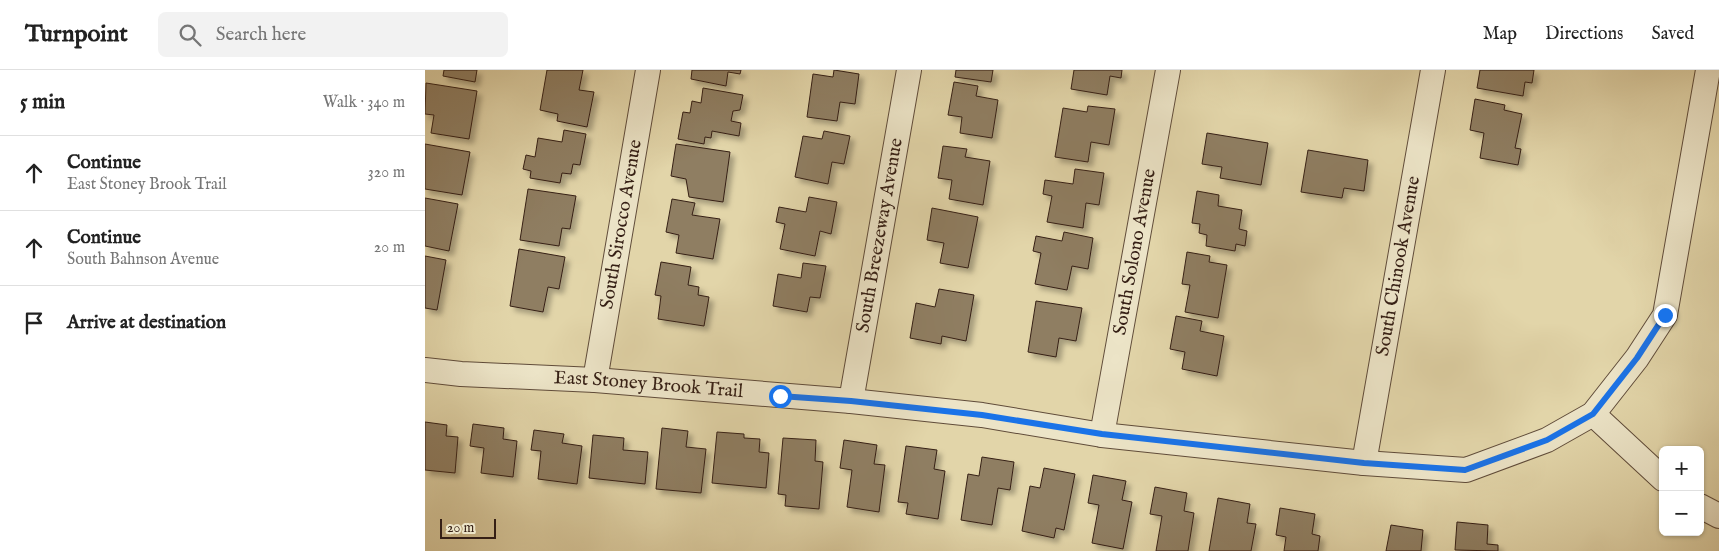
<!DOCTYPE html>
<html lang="en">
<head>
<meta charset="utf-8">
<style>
  :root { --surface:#fff; --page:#f2f2f2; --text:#222; --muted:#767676; --line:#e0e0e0 }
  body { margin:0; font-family:"IM FELL English",serif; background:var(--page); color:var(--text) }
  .controls { position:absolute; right:15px; bottom:15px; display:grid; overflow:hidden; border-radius:8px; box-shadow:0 1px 4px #0004 }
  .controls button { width:45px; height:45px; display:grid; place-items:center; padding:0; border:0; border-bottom:1px solid var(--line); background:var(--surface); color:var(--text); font:25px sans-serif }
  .scale { position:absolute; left:15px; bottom:12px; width:56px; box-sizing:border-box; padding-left:5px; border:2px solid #351f15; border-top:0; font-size:14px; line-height:18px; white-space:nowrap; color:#351f15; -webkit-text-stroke:4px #ece4c7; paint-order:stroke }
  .stop { position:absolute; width:15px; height:15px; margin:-11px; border:4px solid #1a73e8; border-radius:50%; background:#fff }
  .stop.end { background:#1a73e8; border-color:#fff; box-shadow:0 1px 5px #0008 }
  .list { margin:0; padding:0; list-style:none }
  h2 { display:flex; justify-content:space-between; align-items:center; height:65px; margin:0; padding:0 20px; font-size:21px }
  h2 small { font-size:16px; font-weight:400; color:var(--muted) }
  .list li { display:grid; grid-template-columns:32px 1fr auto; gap:15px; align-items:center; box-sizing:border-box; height:75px; padding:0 20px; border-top:1px solid var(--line) }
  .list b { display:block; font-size:19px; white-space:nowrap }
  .list p { margin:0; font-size:16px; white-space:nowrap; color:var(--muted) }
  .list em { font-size:16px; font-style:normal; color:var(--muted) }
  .icon { flex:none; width:28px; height:28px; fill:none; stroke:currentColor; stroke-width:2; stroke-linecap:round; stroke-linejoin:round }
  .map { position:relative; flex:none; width:1294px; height:481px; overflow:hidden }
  header { display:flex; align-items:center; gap:30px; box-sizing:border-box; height:70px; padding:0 25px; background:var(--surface); border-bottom:1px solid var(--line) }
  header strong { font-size:24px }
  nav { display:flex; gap:28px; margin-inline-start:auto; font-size:18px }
  .search { width:350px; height:45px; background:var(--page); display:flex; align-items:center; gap:12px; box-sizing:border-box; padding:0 18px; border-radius:8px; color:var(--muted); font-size:19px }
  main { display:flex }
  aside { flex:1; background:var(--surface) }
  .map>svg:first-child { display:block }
</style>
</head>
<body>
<header>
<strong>Turnpoint</strong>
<div class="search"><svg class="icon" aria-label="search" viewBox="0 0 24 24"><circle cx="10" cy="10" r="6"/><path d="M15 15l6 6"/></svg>Search here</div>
<nav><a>Map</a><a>Directions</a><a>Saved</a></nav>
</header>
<main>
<aside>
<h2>5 min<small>Walk · 340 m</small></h2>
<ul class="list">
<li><svg class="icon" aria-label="ahead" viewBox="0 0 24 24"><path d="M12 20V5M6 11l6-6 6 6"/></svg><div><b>Continue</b><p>East Stoney Brook Trail</p></div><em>320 m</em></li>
<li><svg class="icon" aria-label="ahead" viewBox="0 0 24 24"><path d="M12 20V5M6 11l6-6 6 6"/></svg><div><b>Continue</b><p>South Bahnson Avenue</p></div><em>20 m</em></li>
<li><svg class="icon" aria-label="arrive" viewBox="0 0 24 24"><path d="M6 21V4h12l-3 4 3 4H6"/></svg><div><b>Arrive at destination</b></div></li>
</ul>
</aside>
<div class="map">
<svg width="1294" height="481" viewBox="0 0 1294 481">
  <defs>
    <filter id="shadow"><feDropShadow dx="4.5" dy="4.5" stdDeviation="2.5" flood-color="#0004"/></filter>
  </defs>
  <rect width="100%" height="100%" fill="#e2d5a9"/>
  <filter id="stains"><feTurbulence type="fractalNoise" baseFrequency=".004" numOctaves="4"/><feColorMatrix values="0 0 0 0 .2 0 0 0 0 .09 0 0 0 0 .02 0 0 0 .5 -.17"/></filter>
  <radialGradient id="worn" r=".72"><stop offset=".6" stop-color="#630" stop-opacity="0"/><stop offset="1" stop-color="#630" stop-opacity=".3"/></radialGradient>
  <path fill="#8f7e62" stroke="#351f15" filter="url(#shadow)" d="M19 0H52L50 12 18 6Z
    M122 0H158L154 20 169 22 162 57 132 51 133 44 115 40Z
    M267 0H316L315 4 303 2 301 16 266 9Z
    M409 0 434 4 430 34 415 32 412 51 382 47 388 4 408 7Z
    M531 0H568L566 12 530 7Z
    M649 0H697L696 8 685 6 682 25 646 19Z
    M1055 0H1109L1107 13 1100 12 1098 26 1052 18Z
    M529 12 553 16 551 26 573 30 567 68 535 63 537 47 523 45Z
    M1 13 52 21 44 69 6 63 9 45 0 44Z
    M278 18 318 25 315 40 308 41 306 51 316 53 314 66 287 61 286 68 280 67 279 74 253 69 258 42 265 43 267 31 276 33Z
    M1050 29 1080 35 1079 40 1097 44 1090 78 1096 79 1093 95 1055 88 1059 63 1045 60Z
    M663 36 690 39 684 75 666 72 663 92 630 87 638 38 662 42Z
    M139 60 161 64 155 95 148 94 146 104 137 103 135 113 105 108 106 101 98 99 101 85 110 87 113 68 137 72Z
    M399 61 425 66 419 94 407 92 403 114 370 107 378 66 397 69Z
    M782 63 843 73 836 115 795 108 797 97 777 94Z
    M0 74 45 82 37 125 0 119Z
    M251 74 305 82 298 132 264 127 261 109 246 106Z
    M518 76 542 79 540 87 565 91 558 135 524 129 527 110 513 108Z
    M883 80 943 90 939 121 919 118 917 128 876 122Z
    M650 99 679 103 674 135 661 133 658 158 622 152 627 126 618 124 620 110 648 114Z
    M103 119 151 126 145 159 137 158 134 176 95 170Z
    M772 121 794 125 793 136 817 140 814 159 822 161 820 176 811 174 810 181 781 176 782 165 774 163 775 154 767 153Z
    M384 127 412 132 406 164 395 161 390 186 355 179 360 154 351 152 354 137 381 142Z
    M0 128 33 134 24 181 0 176Z
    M247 129 270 133 267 145 295 149 288 189 251 183 254 165 241 162Z
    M507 138 553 147 543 198 515 193 519 173 502 170Z
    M639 162 668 168 663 199 647 196 642 220 610 214 616 183 608 181 611 166 637 171Z
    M94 179 140 187 134 219 123 217 118 242 85 236Z
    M762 182 785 186 784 192 802 195 793 248 760 242 765 215 757 214Z
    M0 186 21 190 12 240 0 238Z
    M236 192 266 197 263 215 274 217 273 225 284 227 279 256 233 249 236 226 230 225Z
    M378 193 401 196 395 228 385 227 382 242 348 236 353 204 376 208Z
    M514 219 549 225 541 271 517 266 516 274 485 268 491 233 510 237Z
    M611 231 657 238 651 271 634 268 631 287 603 282Z
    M751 246 777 251 775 261 799 266 792 306 757 299 760 282 745 279Z
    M0 352 22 355 21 366 33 367 30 403 0 400Z
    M48 354 79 358 78 369 92 371 88 407 56 403 59 378 45 376Z
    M237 358 263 361 261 377 281 379 276 423 231 419Z
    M109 360 139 364 137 373 157 376 152 414 113 409 116 381 106 380Z
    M292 362 319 364V368L335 369 334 382 344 383 341 418 287 413Z
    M168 365 199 368 198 380 223 382 220 414 164 408Z
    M358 368 391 370 390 391 398 392 394 439 360 436 361 425 353 424Z
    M419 370 452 375 449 394 460 395 454 442 422 437 427 400 415 398Z
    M481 376 512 380 509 399 520 401 513 449 481 444 483 433 473 432Z
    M557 387 589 392 585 420 573 418 567 455 536 450 543 404 554 406Z
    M619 398 650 404 639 460 631 458 629 468 597 461 605 416 615 418Z
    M668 405 701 411 697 430 707 432 698 479 667 473 674 435 663 433Z
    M730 417 762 423 759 441 769 443 763 481H731L737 446 725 444Z
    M793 428 825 434 822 453 831 454 826 481H784Z
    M855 438 890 444 887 464 895 466 893 481H859L861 467 851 465Z
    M1032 452 1063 455 1062 474 1073 475V481L1030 480Z
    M966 455 998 460 996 481H961Z"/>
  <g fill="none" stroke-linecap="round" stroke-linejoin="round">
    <g stroke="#604c3a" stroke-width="26">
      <g id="minor">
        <path id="s1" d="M0 300 36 304 170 310 426 331 557 345 677 365 939 393 1041 400 1122 370 1168 344 1212 288 1240 245 1283 0"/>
        <path id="s2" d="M170 310 223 0"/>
        <path id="s3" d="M426 331 484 0"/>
        <path d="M1168 344 1238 409"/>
        <path id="s4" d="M677 365 743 0"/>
        <path id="s5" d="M939 393 1008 0"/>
        <path d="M1275 436 1294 446"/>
      </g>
    </g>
    <use href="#minor" stroke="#ece4c7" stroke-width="24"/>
  </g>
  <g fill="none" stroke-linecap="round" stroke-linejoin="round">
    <path stroke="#1a73e8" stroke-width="6" d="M355 326 426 331 557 345 677 364 939 393 1040 400 1122 370 1168 344 1212 288 1240 245"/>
  </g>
  <g text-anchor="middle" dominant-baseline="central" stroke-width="5" stroke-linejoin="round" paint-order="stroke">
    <g font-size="19" fill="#351f15" stroke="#ece4c7">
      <text stroke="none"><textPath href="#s2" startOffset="158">South Sirocco Avenue</textPath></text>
      <text stroke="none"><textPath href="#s3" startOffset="168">South Breezeway Avenue</textPath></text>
      <text stroke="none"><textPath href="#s4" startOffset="186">South Solono Avenue</textPath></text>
      <text stroke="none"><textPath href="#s5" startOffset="200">South Chinook Avenue</textPath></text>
      <text stroke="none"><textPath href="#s1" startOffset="224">East Stoney Brook Trail</textPath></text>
    </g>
  </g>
  <rect width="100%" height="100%" filter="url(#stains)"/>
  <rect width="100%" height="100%" fill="url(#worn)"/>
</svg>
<div class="controls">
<button>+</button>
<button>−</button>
</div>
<div class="scale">20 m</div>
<div class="stop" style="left:355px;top:326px"></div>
<div class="stop end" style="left:1240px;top:245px"></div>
</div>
</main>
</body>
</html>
